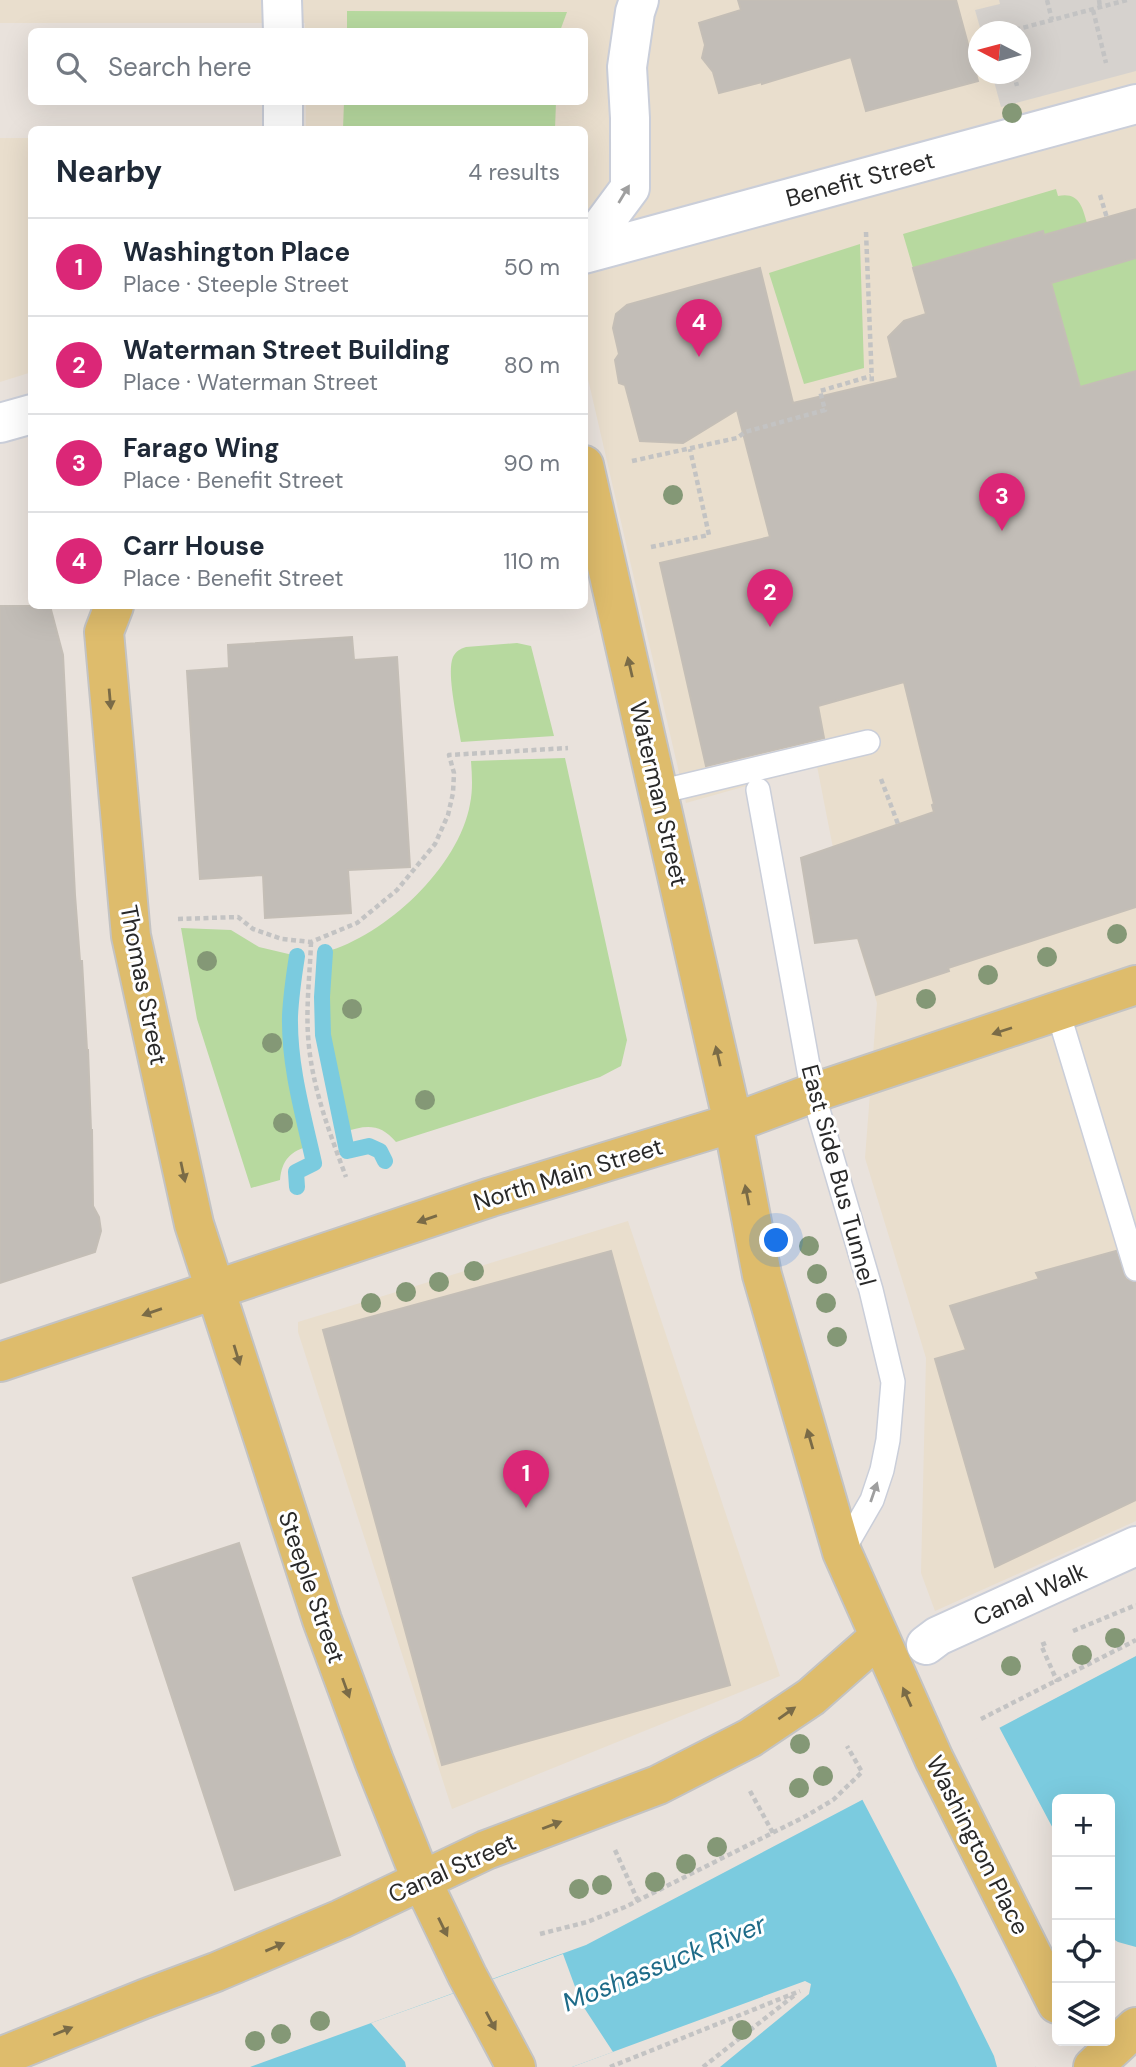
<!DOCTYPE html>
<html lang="en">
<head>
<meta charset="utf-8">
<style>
  :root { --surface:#fff; --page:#f2f2f3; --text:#1f2937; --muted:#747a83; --line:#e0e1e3; --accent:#db2777 }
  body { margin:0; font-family:"DM Sans",sans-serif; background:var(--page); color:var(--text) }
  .controls { position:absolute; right:21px; bottom:21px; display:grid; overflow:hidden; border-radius:10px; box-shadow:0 7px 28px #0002 }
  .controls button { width:63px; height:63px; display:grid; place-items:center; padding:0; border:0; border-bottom:2px solid var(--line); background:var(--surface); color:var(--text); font:35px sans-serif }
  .compass { position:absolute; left:968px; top:21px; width:63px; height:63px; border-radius:50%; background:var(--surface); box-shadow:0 7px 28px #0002; rotate:276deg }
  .you { position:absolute; left:777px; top:1241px; width:24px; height:24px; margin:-18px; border:5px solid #fff; border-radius:50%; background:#1a73e8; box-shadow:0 0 0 10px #1a73e833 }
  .badge { display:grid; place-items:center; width:46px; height:46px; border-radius:50%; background:var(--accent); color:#fff; font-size:23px; font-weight:700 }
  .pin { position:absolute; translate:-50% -58px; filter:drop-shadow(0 2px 4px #0008) }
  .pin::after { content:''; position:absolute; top:37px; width:24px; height:21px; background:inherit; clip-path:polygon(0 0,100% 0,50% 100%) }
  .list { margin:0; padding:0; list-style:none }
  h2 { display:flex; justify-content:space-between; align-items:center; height:91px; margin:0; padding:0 28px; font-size:30px }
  h2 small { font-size:23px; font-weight:400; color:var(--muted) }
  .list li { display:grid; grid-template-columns:46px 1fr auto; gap:21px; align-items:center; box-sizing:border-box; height:98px; padding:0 28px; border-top:2px solid var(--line) }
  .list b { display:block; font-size:26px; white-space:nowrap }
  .list p { margin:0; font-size:23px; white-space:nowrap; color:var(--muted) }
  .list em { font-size:23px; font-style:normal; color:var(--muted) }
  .icon { flex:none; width:38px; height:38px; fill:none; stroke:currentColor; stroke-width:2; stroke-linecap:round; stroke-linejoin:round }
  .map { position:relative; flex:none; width:1136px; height:2067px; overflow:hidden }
  .search { position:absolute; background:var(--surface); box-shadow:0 7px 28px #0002; left:28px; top:28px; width:560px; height:77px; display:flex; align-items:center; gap:18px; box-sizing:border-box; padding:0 24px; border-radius:10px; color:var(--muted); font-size:26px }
  .panel { position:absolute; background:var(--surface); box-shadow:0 7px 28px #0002; left:28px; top:126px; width:560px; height:483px; border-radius:10px }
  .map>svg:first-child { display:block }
</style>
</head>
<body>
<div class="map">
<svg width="1136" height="2067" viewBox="0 0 1136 2067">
  <rect width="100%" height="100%" fill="#e9e2dc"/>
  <path fill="#e9decd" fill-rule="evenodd" d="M0 0H1136V1521L935 1611 921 1573 926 1358 865 1158 877 1003 840 884 817 766 686 803 585 366 584 130 306 129V102H584V32H305V23H0ZM978 32H1020V74H978Z
    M0 138H31L32 372 0 382Z
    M628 1221 780 1676 452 1809 298 1332V1322Z"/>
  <path fill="#b7d99f" d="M347 11 567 12 560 31 347 32Z
    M344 102H556L555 129H343Z
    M1056 189 1058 196C1079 192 1082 206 1087 223L1044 235 1042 231 913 268 903 234Z
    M860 244 864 368 804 384 769 273Z
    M1136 258V371L1061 392 1051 283Z
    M517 643 531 646 554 736 461 742C458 723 446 673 453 657 456 651 460 649 466 647Z
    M565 758 627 1040 621 1066 600 1077 396 1142C380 1123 366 1125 344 1132L323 1035 322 997 325 952C385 936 459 867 470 804 473 790 472 775 471 761Z
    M181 928 231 930 259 947 297 956C294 975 291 996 290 1016 289 1060 301 1103 310 1146 290 1151 282 1160 280 1180L251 1188 197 1019Z"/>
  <path fill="#d6d2ce" d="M999 0H1136V71L1001 107 992 74H1020V32L981 31 975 10 1000 4Z"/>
  <path fill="#7bcbdf" d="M1136 1656V2028L1110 2038V1799H1057V2041L1035 2067H720L809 1994 811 1984 805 1981 572 2067H250L586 1945Z"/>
  <path fill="#e9e2dc" d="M999 1727 1057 1836V2041H1104L1035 2067H997L994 2056 956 1979 862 1799Z
    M1110 1937 1118 1942 1136 1947V2028L1110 2038Z
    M563 1954 581 2003 613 2052 572 2067H406L405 2062 371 2023Z"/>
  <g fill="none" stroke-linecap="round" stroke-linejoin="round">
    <path stroke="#7bcbdf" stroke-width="16" d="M325 952 322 997 323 1035 347 1151 369 1146 380 1151 385 1161
      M297 956C294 975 291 996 290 1016 289 1066 303 1114 314 1163L296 1172 297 1187"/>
  </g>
  <path fill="#c2bdb7" stroke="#c4beb6" stroke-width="2" d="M738 0H956L978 81 866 111 851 57 762 84V82L719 93 713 72 702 58 705 45 699 23 741 10Z
    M1136 209V258L1051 283 1080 387 1136 371V907L948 968 949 971 876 995 858 938 815 943 801 858 934 812 932 805 934 804 904 682 818 706 824 738 706 766 660 563 770 537 737 410 683 443 640 441 625 385 619 383 615 360 619 354 613 328 616 314 627 305 760 268 793 403 898 378 888 337 904 321 926 314 913 268 1043 231 1044 235Z
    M0 606H50L63 655 75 895 80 961H82L87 1050H88L91 1130H92L93 1206 99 1217 101 1231 95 1252 0 1283Z
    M352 637 354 660 397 657 410 867 348 870 351 913 265 918 263 875 200 879 187 671 229 668 228 645Z
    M611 1251 730 1685 442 1765 323 1330Z
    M1116 1251 1126 1279 1136 1283V1500L995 1567 935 1359 966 1350 950 1306 1039 1279 1036 1273Z
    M239 1543 340 1855 235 1890 133 1578Z"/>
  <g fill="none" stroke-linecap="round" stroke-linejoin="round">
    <g stroke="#caced9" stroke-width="26">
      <path id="lane" d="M758 790 813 1093 871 1290 893 1382 888 1440 882 1470 872 1500 842 1552
        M659 792 868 742
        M1058 1012 1136 1269"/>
    </g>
    <g stroke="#caced9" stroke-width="42">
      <path id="street" d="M926 1645 938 1636 1136 1546"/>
    </g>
    <g stroke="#caced9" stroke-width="42">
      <path id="secondary" d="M282 0 283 32
        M283 102V130
        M584 250 630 188V118L627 67 635 12 639 0
        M584 254 1136 104
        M0 423 32 414"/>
    </g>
    <g stroke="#c3c3c3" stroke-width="42">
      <path id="primary" d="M584 465 733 1123 762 1275 842 1552 934 1759 1057 2004
        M114 606 104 632 131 936 194 1224 322 1620 374 1761 421 1879 467 1975 516 2067
        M0 1362 491 1197 733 1123 813 1093 1136 985
        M0 2057 144 1999 216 1972 341 1919 486 1850 658 1785 750 1738 811 1697 879 1637
        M1093 2067 1136 2027"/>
    </g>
    <path stroke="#c3c3c3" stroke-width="4.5" stroke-dasharray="5 3.5" stroke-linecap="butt" d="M1047 0 1052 20
      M1099 0 1100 7
      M1093 10 1106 63
      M1007 32 1127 0
      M1014 74 1017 86
      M1100 195 1107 218
      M866 232 872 384
      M632 461 737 438 745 432 825 410 820 391 871 376
      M651 547 709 535 690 449
      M881 779 898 824
      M178 919 238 917 253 929 282 939 311 942 357 923 397 890 435 844 448 815 453 793 454 773 449 755 568 748
      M311 942C310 973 306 1005 308 1035 311 1085 329 1131 346 1177
      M1073 1631 1136 1605
      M1046 1643 1041 1645 1057 1681
      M981 1719 1136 1640
      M750 1791 773 1833
      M615 1850 638 1901
      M540 1934 587 1922 625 1907 806 1816 833 1800 862 1772 847 1746
      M610 2067 800 1991
      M703 2067 796 1994"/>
    <use href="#lane" stroke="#fff" stroke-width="23"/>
    <use href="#street" stroke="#fff" stroke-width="38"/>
    <use href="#secondary" stroke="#fff" stroke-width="38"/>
    <use href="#primary" stroke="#debc6c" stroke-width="38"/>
  </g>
  <g fill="#849876">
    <circle cx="1012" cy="113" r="10"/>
    <circle cx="673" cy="495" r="10"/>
    <circle cx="1117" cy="934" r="10"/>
    <circle cx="1047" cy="957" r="10"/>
    <circle cx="207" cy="961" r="10"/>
    <circle cx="988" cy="975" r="10"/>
    <circle cx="926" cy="999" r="10"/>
    <circle cx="352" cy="1009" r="10"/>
    <circle cx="272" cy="1043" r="10"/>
    <circle cx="425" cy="1100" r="10"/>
    <circle cx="283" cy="1123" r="10"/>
    <circle cx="809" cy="1246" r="10"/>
    <circle cx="474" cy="1271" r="10"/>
    <circle cx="817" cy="1274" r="10"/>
    <circle cx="439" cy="1282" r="10"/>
    <circle cx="406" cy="1292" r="10"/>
    <circle cx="371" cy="1303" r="10"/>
    <circle cx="826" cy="1303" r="10"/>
    <circle cx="837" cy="1337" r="10"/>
    <circle cx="1115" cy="1638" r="10"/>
    <circle cx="1082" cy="1655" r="10"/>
    <circle cx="1011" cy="1666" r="10"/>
    <circle cx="800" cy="1744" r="10"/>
    <circle cx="823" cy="1776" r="10"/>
    <circle cx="799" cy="1788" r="10"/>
    <circle cx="717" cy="1847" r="10"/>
    <circle cx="686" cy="1864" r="10"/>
    <circle cx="655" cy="1882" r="10"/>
    <circle cx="602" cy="1885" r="10"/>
    <circle cx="579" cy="1889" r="10"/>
    <circle cx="320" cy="2021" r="10"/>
    <circle cx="742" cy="2030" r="10"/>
    <circle cx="281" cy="2034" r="10"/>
    <circle cx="255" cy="2041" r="10"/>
  </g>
  <defs><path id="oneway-solid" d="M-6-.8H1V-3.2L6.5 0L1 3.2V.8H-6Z" transform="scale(1.75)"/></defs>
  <g fill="#9f9f9f">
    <use href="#oneway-solid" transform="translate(624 194) rotate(-59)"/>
    <use href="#oneway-solid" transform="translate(874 1492) rotate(-71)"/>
  </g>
  <g fill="#7a6b47">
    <use href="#oneway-solid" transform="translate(630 667) rotate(-103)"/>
    <use href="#oneway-solid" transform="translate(110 699) rotate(85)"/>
    <use href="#oneway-solid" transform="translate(1002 1031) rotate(162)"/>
    <use href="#oneway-solid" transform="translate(718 1056) rotate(-103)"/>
    <use href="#oneway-solid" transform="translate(183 1172) rotate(78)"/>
    <use href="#oneway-solid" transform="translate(747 1195) rotate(-101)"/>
    <use href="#oneway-solid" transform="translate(427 1219) rotate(161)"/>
    <use href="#oneway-solid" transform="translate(152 1312) rotate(161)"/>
    <use href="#oneway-solid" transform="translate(237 1355) rotate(73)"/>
    <use href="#oneway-solid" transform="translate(810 1439) rotate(-106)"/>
    <use href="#oneway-solid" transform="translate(346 1688) rotate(70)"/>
    <use href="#oneway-solid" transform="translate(907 1697) rotate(-114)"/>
    <use href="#oneway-solid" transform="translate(787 1713) rotate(-35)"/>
    <use href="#oneway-solid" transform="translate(552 1825) rotate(-21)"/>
    <use href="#oneway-solid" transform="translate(443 1927) rotate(64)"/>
    <use href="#oneway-solid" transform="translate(275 1947) rotate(-23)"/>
    <use href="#oneway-solid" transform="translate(491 2021) rotate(62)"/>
    <use href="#oneway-solid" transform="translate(63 2031) rotate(-22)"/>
  </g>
  <g text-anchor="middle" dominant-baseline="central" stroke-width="6" stroke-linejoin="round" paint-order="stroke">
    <g font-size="24" fill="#292929" stroke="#fff">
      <text transform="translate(860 179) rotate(-15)">Benefit Street</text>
      <text transform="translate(659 794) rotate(77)">Waterman Street</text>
      <text transform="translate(144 985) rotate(79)">Thomas Street</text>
      <text transform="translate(568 1174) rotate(-17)">North Main Street</text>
      <text transform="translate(839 1175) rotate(75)">East Side Bus Tunnel</text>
      <text transform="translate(312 1587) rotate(71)">Steeple Street</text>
      <text transform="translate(1030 1594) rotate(-24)">Canal Walk</text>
      <text transform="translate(978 1845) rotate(63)">Washington Place</text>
      <text transform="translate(452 1868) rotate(-24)">Canal Street</text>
    </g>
    <g font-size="26" font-style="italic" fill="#1e6b88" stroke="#fff">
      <text transform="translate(664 1963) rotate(-22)">Moshassuck River</text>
    </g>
  </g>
</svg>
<div class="controls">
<button>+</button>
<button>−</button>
<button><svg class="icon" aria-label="locate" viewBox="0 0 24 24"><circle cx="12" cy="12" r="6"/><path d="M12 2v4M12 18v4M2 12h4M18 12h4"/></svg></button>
<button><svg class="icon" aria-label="layers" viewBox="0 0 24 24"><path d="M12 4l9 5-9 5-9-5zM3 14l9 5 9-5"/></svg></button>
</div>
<svg class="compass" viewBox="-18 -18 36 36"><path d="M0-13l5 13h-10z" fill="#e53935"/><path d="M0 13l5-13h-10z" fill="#747a83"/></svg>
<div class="you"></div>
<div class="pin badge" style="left:526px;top:1508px">1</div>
<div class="pin badge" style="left:770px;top:627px">2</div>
<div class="pin badge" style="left:1002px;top:531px">3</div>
<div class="pin badge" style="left:699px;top:357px">4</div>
<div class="search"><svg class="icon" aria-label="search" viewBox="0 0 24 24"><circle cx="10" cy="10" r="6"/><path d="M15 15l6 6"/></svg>Search here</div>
<section class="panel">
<h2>Nearby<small>4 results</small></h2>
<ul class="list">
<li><span class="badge">1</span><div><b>Washington Place</b><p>Place · Steeple Street</p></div><em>50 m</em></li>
<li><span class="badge">2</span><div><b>Waterman Street Building</b><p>Place · Waterman Street</p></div><em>80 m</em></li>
<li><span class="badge">3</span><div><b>Farago Wing</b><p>Place · Benefit Street</p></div><em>90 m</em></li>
<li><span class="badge">4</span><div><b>Carr House</b><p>Place · Benefit Street</p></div><em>110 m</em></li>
</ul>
</section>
</div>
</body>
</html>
